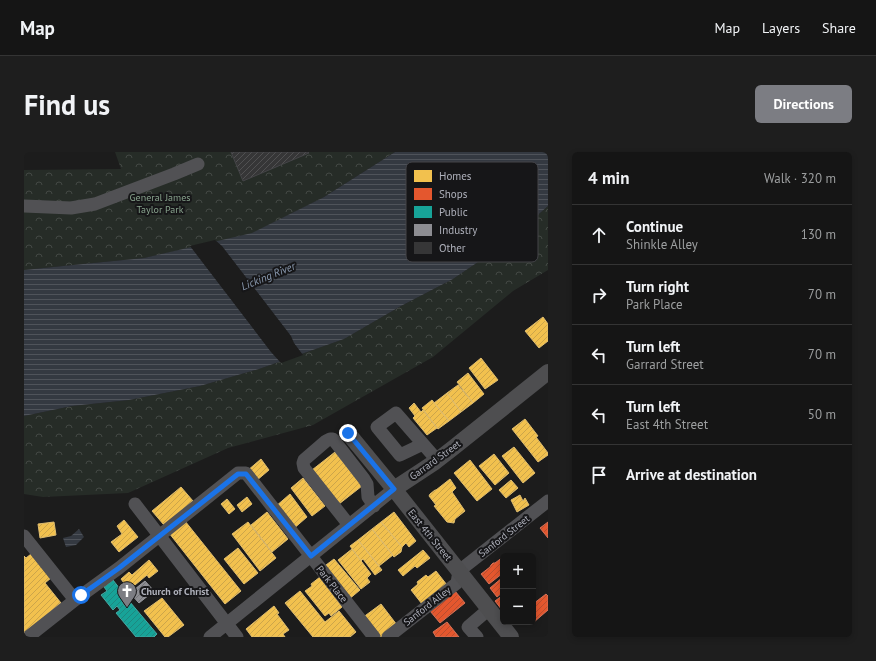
<!DOCTYPE html>
<html lang="en">
<head>
<meta charset="utf-8">
<style>
  :root { --surface:#151515; --page:#1e1e1e; --text:#f1f3f6; --muted:#9d9fa0; --line:#343434; --accent:#7c7d83 }
  body { margin:0; font-family:"PT Sans",sans-serif; background:var(--page); color:var(--text) }
  .controls { position:absolute; right:12px; bottom:12px; display:grid; overflow:hidden; border-radius:6px; box-shadow:0 2px 6px #0003 }
  .controls button { width:36px; height:36px; display:grid; place-items:center; padding:0; border:0; border-bottom:1px solid var(--line); background:var(--surface); color:var(--text); font:20px sans-serif }
  .stop { position:absolute; width:12px; height:12px; margin:-9px; border:3px solid #1a73e8; border-radius:50%; background:#fff }
  .stop.end { background:#1a73e8; border-color:#fff; box-shadow:0 1px 4px #0008 }
  .list { margin:0; padding:0; list-style:none }
  h2 { display:flex; justify-content:space-between; align-items:center; height:52px; margin:0; padding:0 16px; font-size:17px }
  h2 small { font-size:13px; font-weight:400; color:var(--muted) }
  .list li { display:grid; grid-template-columns:26px 1fr auto; gap:12px; align-items:center; box-sizing:border-box; height:60px; padding:0 16px; border-top:1px solid var(--line) }
  .list b { display:block; font-size:15px; white-space:nowrap }
  .list p { margin:0; font-size:13px; white-space:nowrap; color:var(--muted) }
  .list em { font-size:13px; font-style:normal; color:var(--muted) }
  .icon { flex:none; width:22px; height:22px; fill:none; stroke:currentColor; stroke-width:2; stroke-linecap:round; stroke-linejoin:round }
  .map { position:relative; flex:none; width:524px; height:485px; overflow:hidden; border-radius:6px }
  header { display:flex; align-items:center; gap:24px; box-sizing:border-box; height:56px; padding:0 20px; background:var(--surface); border-bottom:1px solid var(--line) }
  header strong { font-size:19px }
  nav { display:flex; gap:22px; margin-inline-start:auto; font-size:14px }
  .intro { display:flex; align-items:center; justify-content:space-between; box-sizing:border-box; height:96px; padding:0 24px }
  h1 { margin:0; font-size:28px }
  .button { padding:10px 18px; border-radius:6px; background:var(--accent); color:#fff; font-size:14px; font-weight:700 }
  main { display:flex; gap:24px; padding:0 24px }
  aside { flex:1; background:var(--surface); border-radius:6px; box-shadow:0 2px 6px #0003 }
  .map>svg:first-child { display:block }
</style>
</head>
<body>
<header>
<strong>Map</strong>
<nav><a>Map</a><a>Layers</a><a>Share</a></nav>
</header>
<div class="intro"><h1>Find us</h1><a class="button">Directions</a></div>
<main>
<div class="map">
<svg width="524" height="485" viewBox="0 0 524 485">
  <defs>
    <pattern id="forest-crowns" width="20" height="18" patternUnits="userSpaceOnUse"><rect width="20" height="18" fill="#262c27"/><path d="M2 6a3 3 0 1 1 6 0M12 15a3 3 0 1 1 6 0" fill="none" stroke="#434844"/></pattern>
    <pattern id="water-rules" width="6" height="5" patternUnits="userSpaceOnUse"><rect width="6" height="5" fill="#343941"/><path d="M0 2.5h6" fill="none" stroke="#4f535a"/></pattern>
    <pattern id="homes-hatch" width="6" height="6" patternUnits="userSpaceOnUse"><rect width="6" height="6" fill="#f2c14e"/><path d="M-1 1l2-2M0 6l6-6M5 7l2-2" fill="none" stroke="#cca54a"/></pattern>
    <pattern id="shops-hatch" width="6" height="6" patternUnits="userSpaceOnUse"><rect width="6" height="6" fill="#e4572e"/><path d="M-1 1l2-2M0 6l6-6M5 7l2-2" fill="none" stroke="#b84e30"/></pattern>
    <pattern id="public-hatch" width="6" height="6" patternUnits="userSpaceOnUse"><rect width="6" height="6" fill="#17a398"/><path d="M-1 1l2-2M0 6l6-6M5 7l2-2" fill="none" stroke="#1e8880"/></pattern>
    <pattern id="industry-hatch" width="6" height="6" patternUnits="userSpaceOnUse"><rect width="6" height="6" fill="#8d8d92"/><path d="M-1 1l2-2M0 6l6-6M5 7l2-2" fill="none" stroke="#727377"/></pattern>
    <pattern id="building-hatch" width="6" height="6" patternUnits="userSpaceOnUse"><rect width="6" height="6" fill="#363637"/><path d="M-1 1l2-2M0 6l6-6M5 7l2-2" fill="none" stroke="#515152"/></pattern>
  </defs>
  <rect width="100%" height="100%" fill="#1c1c1c"/>
  <path fill="url(#forest-crowns)" d="M91 0H371L300 45 228 82 120 106 49 113 0 118V18L97 17Z
    M524 54V118L489 139 409 205 289 273 204 296 104 341 19 345 0 342V264L48 254 105 248 176 234 235 217 320 187 377 154 429 127 482 91Z"/>
  <path fill="url(#water-rules)" d="M371 0H524V54L482 91 429 127 377 154 320 187 235 217 176 234 105 248 48 254 0 264V118L49 113 120 106 228 81 300 45Z
    M55 377 60 385 52 393 42 395 39 386 47 384Z"/>
  <path fill="#1c1c1c" d="M191 88 198 94 267 184 270 191 279 203 257 211 247 200 166 94Z"/>
  <path fill="url(#homes-hatch)" stroke="#debc6f" d="M519 165 524 172V189L515 196 501 179Z
    M457 206 474 228 461 237 445 216Z
    M444 221 460 242 449 251 433 230Z
    M434 233 449 251 437 260 423 241Z
    M423 241 437 260 425 269 410 251Z
    M408 248 425 269 414 277 398 256Z
    M390 251 397 260 399 258 413 276 403 283 389 266 391 264 385 256Z
    M501 267 514 284 512 285 524 301V303L514 310 488 277Z
    M490 295 511 321 499 331 478 304Z
    M311 300 338 334 315 352 288 318Z
    M470 302 485 321 471 333 455 314Z
    M237 307 245 318 232 329 223 319Z
    M446 308 468 337 453 349 430 321Z
    M279 326 301 354 288 364 267 336Z
    M426 327 432 336 428 340 441 359 431 367 430 371 423 370 410 354 412 353 405 344 406 342 411 338H412Z
    M487 328 494 336 482 346 475 338Z
    M157 335 169 349 140 373 128 359Z
    M266 342 283 365 268 378 251 355Z
    M496 343 499 349 501 346 505 353 493 360 487 348Z
    M223 345 228 352 218 360 213 353Z
    M203 347 211 357 205 362 197 352Z
    M243 360 264 387 248 400 227 373Z
    M370 360 392 389 385 395 382 391 378 395 357 370Z
    M100 368 114 385 95 400 87 390 98 382 93 374Z
    M161 369 217 439 201 452 145 381Z
    M30 370 32 383 16 386 14 372Z
    M224 370 252 406 236 419 208 382Z
    M357 370 378 395 377 400 370 405 348 377Z
    M348 377 369 403 355 414 334 388Z
    M334 388 358 418 351 423 339 407 337 409 326 394Z
    M214 396 234 421 220 432 200 407Z
    M328 397 347 422 343 426 346 430 337 437 314 408Z
    M399 398 406 406 393 416 391 414 379 424 374 418Z
    M7 402 27 426 21 431 37 451 0 481V404L2 406Z
    M310 407 336 438 324 448 298 416Z
    M125 408 134 419 125 426 123 423 105 438 97 427 105 420 108 423Z
    M412 419 423 433 398 452 387 438 394 432 393 430 402 423 404 425Z
    M296 425 318 455 307 464 305 461 301 464 281 439 288 434 287 432Z
    M276 439 301 470 315 459 332 480 326 485H289L261 451Z
    M138 446 160 473 144 485H141L120 459Z
    M357 452 373 473 358 485H354L338 466Z
    M250 454 255 461 253 462 265 478 259 482 261 485H228L222 477Z"/>
  <path fill="url(#shops-hatch)" stroke="#d47258" d="M524 370V386L516 376Z
    M479 405V421L465 432 457 422 466 415 467 413 469 411H471Z
    M479 425V440L473 445 466 436Z
    M431 439 441 451 416 471 406 459Z
    M522 442 524 444V458L510 470 509 452Z
    M479 443V458H478L471 449Z
    M423 470 435 485H412L409 480Z"/>
  <path fill="url(#public-hatch)" stroke="#45a7a2" d="M89 428 103 446 98 450 101 454 106 450 133 482 130 485H112L92 461 96 458 93 454 89 458 77 443 83 439 80 435Z"/>
  <path fill="url(#industry-hatch)" stroke="#97989e" d="M121 429 130 439 115 451 106 441Z"/>
  <path fill="url(#building-hatch)" stroke="#454548" d="M207 0H284L285 1 219 29Z"/>
  <g fill="none" stroke-linecap="round" stroke-linejoin="round">
    <path stroke="#515154" stroke-width="13" d="M0 54 47 56 71 52 150 22 174 12
      M399 292 376 303 353 275 372 261 413 308
      M111 352 213 485
      M325 373 280 316 279 311 280 308 302 289 306 287H309L340 327 343 332 344 345 350 354
      M0 384 51 448
      M4 485 51 448 95 416 214 321H222L350 485
      M186 485 370 337
      M364 485 433 431 435 419 524 349
      M453 485 444 475 465 457"/>
    <path stroke="#4e4e50" stroke-width="16" d="M324 281 370 337 487 485
      M370 337 411 310 429 296 524 220"/>
  </g>
  <g fill="none" stroke-linecap="round" stroke-linejoin="round">
    <path stroke="#1a73e8" stroke-width="5" d="M57 443 95 416 214 322H222L287 404 370 337 324 281"/>
  </g>
  <defs>
    <g id="church-pin" transform="scale(1)"><path d="M0 17L-7.5 6A9.5 9.5 0 1 1 7.5 6Z" fill="#7c7d83" stroke="#161618"/><path d="M-1.2-6h2.4v3.5h3.3v2.4h-3.3V6h-2.4V-.1h-3.3v-2.4h3.3Z" fill="#fff"/></g>
  </defs>
  <g fill-rule="evenodd">
    <use href="#church-pin" x="103" y="439"/>
  </g>
  <g text-anchor="middle" dominant-baseline="central" stroke-width="4" stroke-linejoin="round" paint-order="stroke">
    <g font-size="10" fill="#88a38d" stroke="#161618">
      <text x="136" y="45">General James<tspan x="136" dy="12">Taylor Park</tspan></text>
    </g>
    <g font-size="10" fill="#afb1bb" stroke="#161618">
      <text transform="translate(411 308) rotate(-36)">Garrard Street</text>
      <text transform="translate(406 383) rotate(51)">East 4th Street</text>
      <text transform="translate(480 384) rotate(-38)">Sanford Street</text>
      <text transform="translate(308 432) rotate(52)">Park Place</text>
      <text transform="translate(403 454) rotate(-38)">Sanford Alley</text>
    </g>
    <g font-size="10" font-weight="bold" fill="#afb1bb" stroke="#161618" text-anchor="start">
      <text x="117" y="439">Church of Christ</text>
    </g>
    <g font-size="11" font-style="italic" fill="#8b9bb1" stroke="#161618">
      <text transform="translate(244 124) rotate(-22)">Licking River</text>
    </g>
  </g>
  <rect x="382" y="10" width="132" height="100" rx="6" fill="#161618" stroke="#444449" stroke-width="1"/>
  <rect x="390" y="18" width="18" height="12" fill="#f2c14e"/>
  <rect x="390" y="36" width="18" height="12" fill="#e4572e"/>
  <rect x="390" y="54" width="18" height="12" fill="#17a398"/>
  <rect x="390" y="72" width="18" height="12" fill="#8d8d92"/>
  <rect x="390" y="90" width="18" height="12" fill="#363637"/>
  <g font-size="11" fill="#afb1bb">
    <text x="415" y="28">Homes</text>
    <text x="415" y="46">Shops</text>
    <text x="415" y="64">Public</text>
    <text x="415" y="82">Industry</text>
    <text x="415" y="100">Other</text>
  </g>
</svg>
<div class="controls">
<button>+</button>
<button>−</button>
</div>
<div class="stop" style="left:57px;top:443px"></div>
<div class="stop end" style="left:324px;top:281px"></div>
</div>
<aside>
<h2>4 min<small>Walk · 320 m</small></h2>
<ul class="list">
<li><svg class="icon" aria-label="ahead" viewBox="0 0 24 24"><path d="M12 20V5M6 11l6-6 6 6"/></svg><div><b>Continue</b><p>Shinkle Alley</p></div><em>130 m</em></li>
<li><svg class="icon" aria-label="right" viewBox="0 0 24 24"><path d="M7 20v-9h11M14 6l5 5-5 5"/></svg><div><b>Turn right</b><p>Park Place</p></div><em>70 m</em></li>
<li><svg class="icon" aria-label="left" viewBox="0 0 24 24"><path d="M17 20v-9H6M10 6l-5 5 5 5"/></svg><div><b>Turn left</b><p>Garrard Street</p></div><em>70 m</em></li>
<li><svg class="icon" aria-label="left" viewBox="0 0 24 24"><path d="M17 20v-9H6M10 6l-5 5 5 5"/></svg><div><b>Turn left</b><p>East 4th Street</p></div><em>50 m</em></li>
<li><svg class="icon" aria-label="arrive" viewBox="0 0 24 24"><path d="M6 21V4h12l-3 4 3 4H6"/></svg><div><b>Arrive at destination</b></div></li>
</ul>
</aside>
</main>
</body>
</html>
